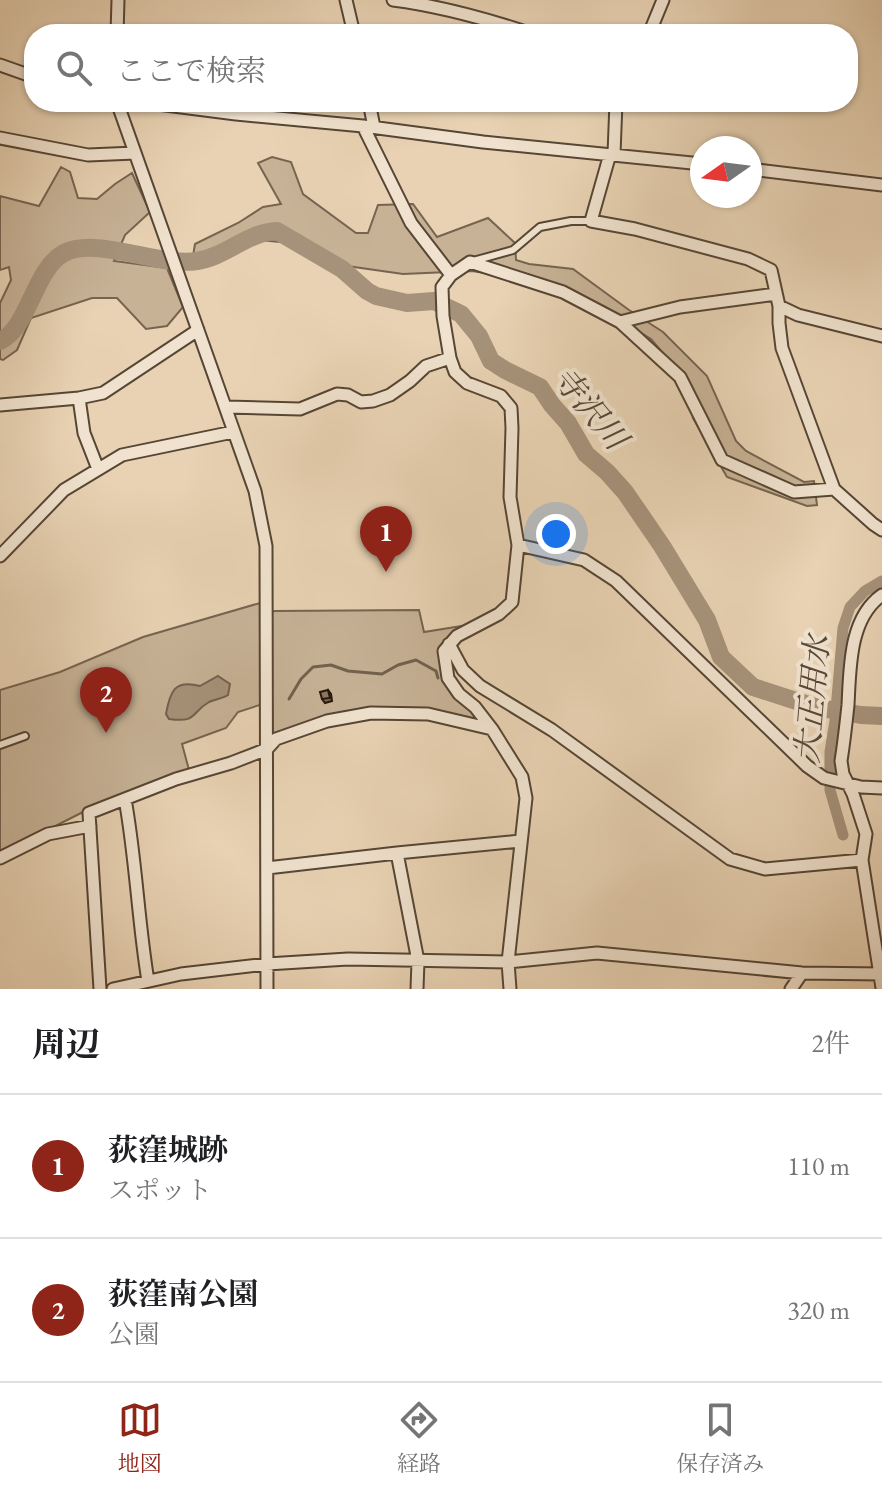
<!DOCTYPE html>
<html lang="ja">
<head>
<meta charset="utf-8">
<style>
  :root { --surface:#fff; --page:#f6f6f6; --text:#202124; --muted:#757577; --line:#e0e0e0; --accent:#8f2418 }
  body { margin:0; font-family:"EB Garamond","Noto Serif JP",serif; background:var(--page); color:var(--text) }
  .compass { position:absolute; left:690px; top:136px; width:72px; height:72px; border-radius:50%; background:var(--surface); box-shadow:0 2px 6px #0004; rotate:256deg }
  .you { position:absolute; left:556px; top:534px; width:28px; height:28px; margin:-20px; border:6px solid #fff; border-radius:50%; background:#1a73e8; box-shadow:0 0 0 12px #1a73e833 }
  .badge { display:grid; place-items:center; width:52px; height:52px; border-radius:50%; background:var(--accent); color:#fff; font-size:26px; font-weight:700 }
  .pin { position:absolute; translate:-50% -66px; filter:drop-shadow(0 2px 4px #0008) }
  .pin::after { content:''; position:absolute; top:42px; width:28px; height:24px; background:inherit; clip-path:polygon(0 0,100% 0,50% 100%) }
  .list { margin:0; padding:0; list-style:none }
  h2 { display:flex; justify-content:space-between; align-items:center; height:104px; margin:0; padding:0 32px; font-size:34px }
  h2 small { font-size:26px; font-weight:400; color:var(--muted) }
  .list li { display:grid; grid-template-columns:52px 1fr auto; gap:24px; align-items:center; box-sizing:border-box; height:144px; padding:0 32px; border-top:2px solid var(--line) }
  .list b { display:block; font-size:30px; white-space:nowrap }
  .list p { margin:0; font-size:26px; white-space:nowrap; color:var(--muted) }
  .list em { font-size:26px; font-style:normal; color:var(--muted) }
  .icon { flex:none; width:44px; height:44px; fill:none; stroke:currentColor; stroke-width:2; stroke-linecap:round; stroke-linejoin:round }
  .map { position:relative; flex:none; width:882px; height:989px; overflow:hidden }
  .search { position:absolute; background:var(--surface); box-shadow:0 2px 6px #0004; left:24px; right:24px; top:24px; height:88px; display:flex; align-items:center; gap:20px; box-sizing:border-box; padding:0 28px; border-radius:32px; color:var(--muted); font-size:30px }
  .sheet { height:392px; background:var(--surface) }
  nav { display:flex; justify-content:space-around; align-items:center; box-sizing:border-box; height:112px; border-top:2px solid var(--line); background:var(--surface); font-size:22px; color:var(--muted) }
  nav a { display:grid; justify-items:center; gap:4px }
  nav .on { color:var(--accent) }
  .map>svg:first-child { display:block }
</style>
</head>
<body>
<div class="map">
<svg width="882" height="989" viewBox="0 0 882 989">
  <rect width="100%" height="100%" fill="#e8d2b3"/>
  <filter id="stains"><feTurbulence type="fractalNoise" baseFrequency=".0025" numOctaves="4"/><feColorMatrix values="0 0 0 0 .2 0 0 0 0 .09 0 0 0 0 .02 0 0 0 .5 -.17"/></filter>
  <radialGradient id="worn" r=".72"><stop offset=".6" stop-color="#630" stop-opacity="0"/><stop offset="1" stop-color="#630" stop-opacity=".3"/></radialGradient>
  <path fill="#c7b296" stroke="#766450" stroke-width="2" d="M272 157 291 162 303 194 356 233H368L378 205 413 204 437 237 488 218 515 243 516 260 529 264 573 269 629 310 663 332 707 376 736 441 746 451 804 482 814 481 817 505 807 506 727 477 693 418 690 385 651 339 562 285 472 271 403 274 347 266 291 243 259 240 225 256H193L195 244 238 223 263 207 281 204 258 163Z
    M61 167 70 172 78 198 97 199 115 184 132 173 150 212 125 235 114 261 167 268 183 307 167 326 146 329 117 298H92L31 318 17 350 3 360 0 359V303L11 280 9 267 0 270V196L39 206Z
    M260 603 262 613 275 611 419 610 424 632 474 624 456 633 445 683 473 709 481 721 368 709 273 738 272 701 238 712 226 728 182 744 189 770 83 812 0 854V690L60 672 143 637Z"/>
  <path fill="#a6927a" stroke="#72614e" stroke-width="2" d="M218 676 230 684 228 695C222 699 215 699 209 702 190 713 198 723 169 719L166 714C170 692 174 679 200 686Z"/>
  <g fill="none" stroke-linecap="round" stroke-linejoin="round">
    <path stroke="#72614e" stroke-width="3" d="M289 699 301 679 313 667 331 665 348 671 382 674 398 665 416 660 436 671 438 678"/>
    <path stroke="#a6927a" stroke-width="11" d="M843 835 830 790V752L835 721 843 628 850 607 865 591 882 581"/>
    <path stroke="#a6927a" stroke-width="18" d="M0 341C29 328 34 269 64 253 97 236 159 267 197 261 225 257 248 232 277 231L342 269 367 291 376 296 407 303 434 301 461 314 479 336 491 361 505 370 540 387 552 405 568 423 586 454 607 472 625 492 662 546 707 620 721 657 753 687 815 707 861 715 882 716"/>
    <g stroke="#564635" stroke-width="10">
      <path id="lane" d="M473 261 513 250 540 227 571 221H591
        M0 745 25 736"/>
    </g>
    <g stroke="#564635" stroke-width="15">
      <path id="street" d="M346 0 354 34
        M393 0C440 6 487 19 532 34
        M117 34 118 0
        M649 34 663 0
        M0 65 34 77
        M117 102 255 491 266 546 267 989
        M142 102 236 114 363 126 483 142 702 164
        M369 102 374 127
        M363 126 411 223 451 275
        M0 138 88 155 135 153
        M610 154 591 221 635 229 748 259 771 270 779 306V323L782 348 834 489 873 524 882 530
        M614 154 616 102
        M750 169 882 185
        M779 306 798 315 882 336
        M620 322 680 307 776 294
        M79 398 84 433 98 469
        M0 405 79 398 103 393 198 330
        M226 407 300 409 337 394 348 395 361 402 373 401 390 395 410 381 426 366 450 358
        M518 545 584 560 616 581 807 766 824 778 861 787 882 788
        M0 556 64 490 122 455 233 432
        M882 595C849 618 850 668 848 705 846 724 844 742 841 761L843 774 853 794 866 834 862 860 882 988
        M449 644 463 670 480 686 552 730 730 859 765 869 862 860
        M125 799C136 859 138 921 148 981
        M397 853 418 961 417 989
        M0 858 48 834 90 826
        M267 868 397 853 520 841
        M100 989 89 813 176 779 231 763 267 749 276 739 327 721 371 713 428 714 492 729
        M113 989 181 974 267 964 348 959 508 962 597 953 802 973 882 974
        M510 989 508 962 526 798 522 777 492 729 475 707 459 694 448 678 444 651 457 636 499 614 512 602 518 545 510 497 512 428 511 408 501 396 467 383 455 372 450 358 443 316 442 287 451 275 470 262 563 292 620 322 680 377 722 460 794 492 834 489
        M791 989 802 973"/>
    </g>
    <use href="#lane" stroke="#f0e2ce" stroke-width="6"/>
    <use href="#street" stroke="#f0e2ce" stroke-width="11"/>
  </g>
  <path fill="#776754" stroke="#25170b" stroke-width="2" d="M328 690 331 694 332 701 325 703 322 699Z"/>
  <path fill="#8a7862" stroke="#25170b" stroke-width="2" d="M328 690 330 698 322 699 320 692Z"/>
  <g text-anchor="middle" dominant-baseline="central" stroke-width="8" stroke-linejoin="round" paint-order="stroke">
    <g font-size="32" font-style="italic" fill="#594837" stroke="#f0e2ce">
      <text transform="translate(590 408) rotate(50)">寺沢川</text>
      <text transform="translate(812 699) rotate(-85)">大正用水</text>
    </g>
  </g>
  <rect width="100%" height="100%" filter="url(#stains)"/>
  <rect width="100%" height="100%" fill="url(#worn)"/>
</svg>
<svg class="compass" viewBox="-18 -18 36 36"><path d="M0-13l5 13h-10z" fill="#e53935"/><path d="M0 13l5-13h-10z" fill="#757577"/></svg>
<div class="you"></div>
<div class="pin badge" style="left:386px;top:572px">1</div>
<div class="pin badge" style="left:106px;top:733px">2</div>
<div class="search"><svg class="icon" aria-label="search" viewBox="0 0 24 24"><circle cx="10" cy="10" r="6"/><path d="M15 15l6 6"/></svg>ここで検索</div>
</div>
<section class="sheet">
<h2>周辺<small>2件</small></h2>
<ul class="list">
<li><span class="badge">1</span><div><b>荻窪城跡</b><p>スポット</p></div><em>110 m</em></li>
<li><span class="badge">2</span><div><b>荻窪南公園</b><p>公園</p></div><em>320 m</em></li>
</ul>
</section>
<nav>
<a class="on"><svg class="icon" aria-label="map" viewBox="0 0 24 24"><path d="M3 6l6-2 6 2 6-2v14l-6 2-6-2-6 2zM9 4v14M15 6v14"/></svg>地図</a>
<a><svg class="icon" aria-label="directions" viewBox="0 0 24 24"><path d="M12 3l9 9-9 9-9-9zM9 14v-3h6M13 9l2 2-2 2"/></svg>経路</a>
<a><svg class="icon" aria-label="saved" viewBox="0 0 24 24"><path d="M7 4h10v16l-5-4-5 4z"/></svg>保存済み</a>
</nav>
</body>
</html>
